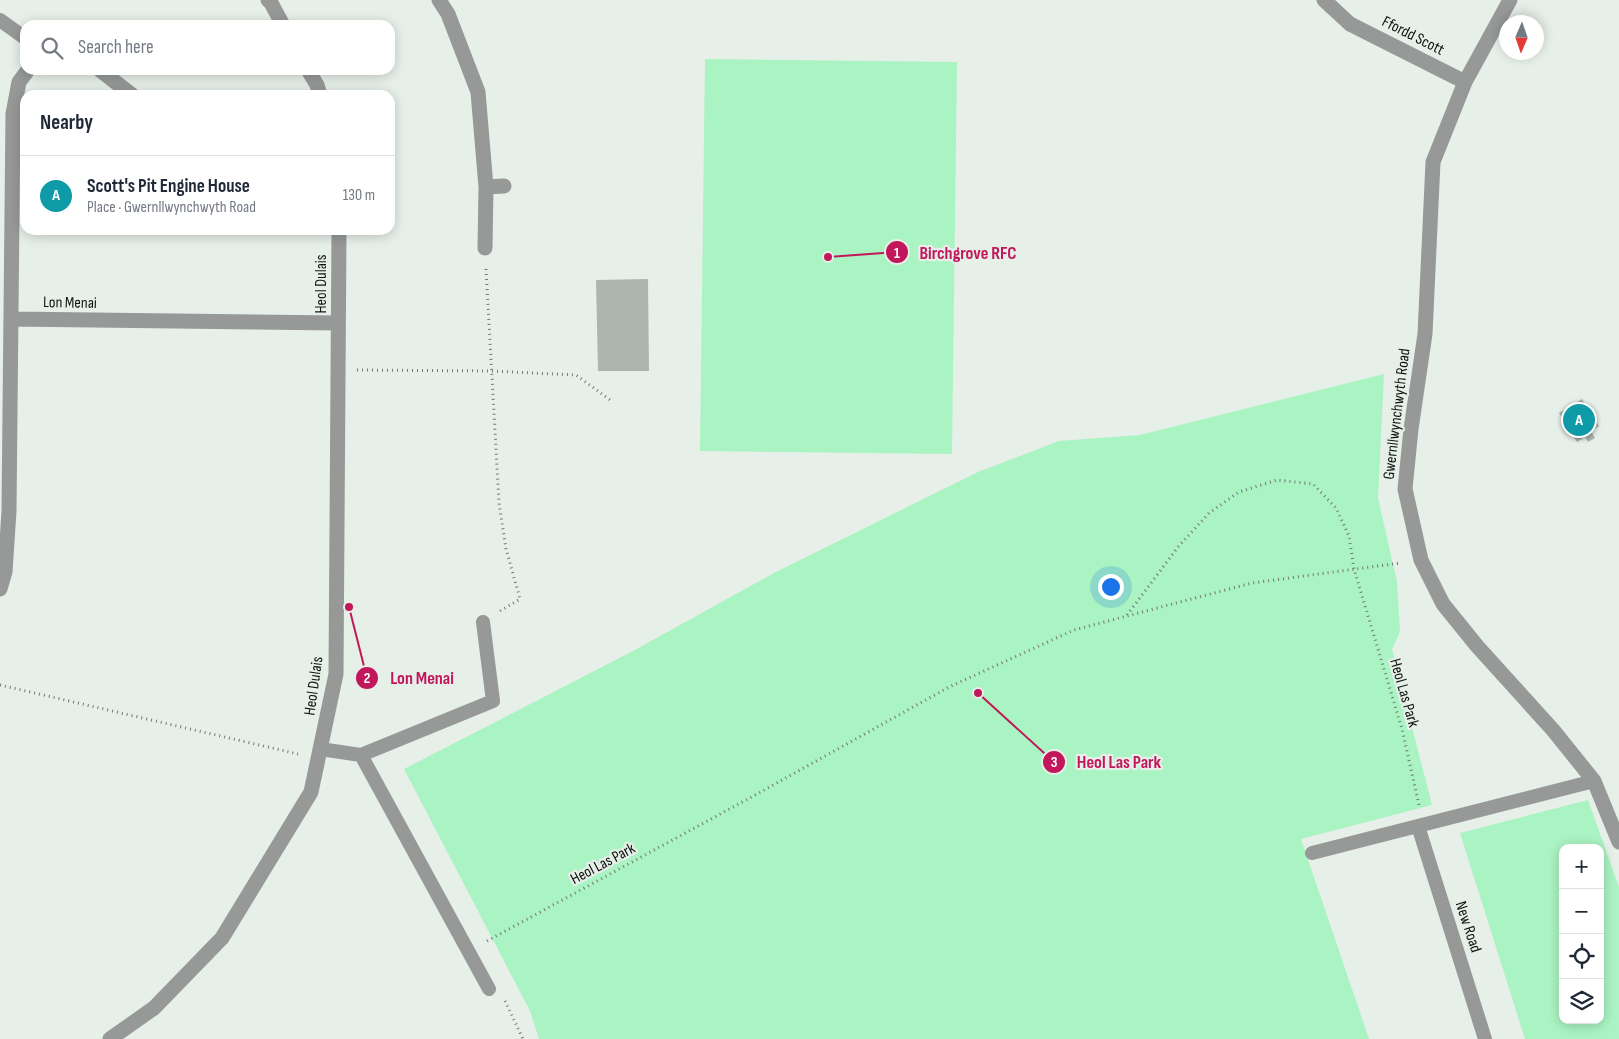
<!DOCTYPE html>
<html lang="en">
<head>
<meta charset="utf-8">
<style>
  :root { --surface:#fff; --page:#f6f6f7; --text:#1f2937; --muted:#747a83; --line:#e0e1e3; --accent:#7638ae }
  body { margin:0; font-family:"Sofia Sans Condensed",sans-serif; background:var(--page); color:var(--text) }
  .controls { position:absolute; right:15px; bottom:15px; display:grid; overflow:hidden; border-radius:10px; box-shadow:0 2px 12px #0003 }
  .controls button { width:45px; height:45px; display:grid; place-items:center; padding:0; border:0; border-bottom:1px solid var(--line); background:var(--surface); color:var(--text); font:25px sans-serif }
  .compass { position:absolute; left:1499px; top:15px; width:45px; height:45px; border-radius:50%; background:var(--surface); box-shadow:0 2px 12px #0003; rotate:182deg }
  .you { position:absolute; left:1110px; top:586px; width:18px; height:18px; margin:-12px; border:4px solid #fff; border-radius:50%; background:#1a73e8; box-shadow:0 0 0 8px #1a73e833 }
  .badge { display:grid; place-items:center; width:32px; height:32px; border-radius:50%; background:var(--accent); color:#fff; font-size:16px; font-weight:700 }
  .pin { position:absolute; translate:-50% -50%; border:2px solid #fff; box-shadow:0 1px 5px #0006 }
  .list { margin:0; padding:0; list-style:none }
  h2 { display:flex; justify-content:space-between; align-items:center; height:65px; margin:0; padding:0 20px; font-size:21px }
  h2 small { font-size:16px; font-weight:400; color:var(--muted) }
  .list li { display:grid; grid-template-columns:32px 1fr auto; gap:15px; align-items:center; box-sizing:border-box; height:80px; padding:0 20px; border-top:1px solid var(--line) }
  .list b { display:block; font-size:19px; white-space:nowrap }
  .list p { margin:0; font-size:16px; white-space:nowrap; color:var(--muted) }
  .list em { font-size:16px; font-style:normal; color:var(--muted) }
  .icon { flex:none; width:28px; height:28px; fill:none; stroke:currentColor; stroke-width:2; stroke-linecap:round; stroke-linejoin:round }
  .map { position:relative; flex:none; width:1619px; height:1039px; overflow:hidden }
  .search { position:absolute; background:var(--surface); box-shadow:0 2px 12px #0003; left:20px; top:20px; width:375px; height:55px; display:flex; align-items:center; gap:12px; box-sizing:border-box; padding:0 18px; border-radius:15px; color:var(--muted); font-size:19px }
  .panel { position:absolute; background:var(--surface); box-shadow:0 2px 12px #0003; left:20px; top:90px; width:375px; height:145px; border-radius:15px }
  .map>svg:first-child { display:block }
</style>
</head>
<body>
<div class="map">
<svg width="1619" height="1039" viewBox="0 0 1619 1039">
  <rect width="100%" height="100%" fill="#e7efe9"/>
  <path fill="#aaf3c2" fill-rule="evenodd" d="M705 59 957 62 952 454 700 451Z
    M1384 374 1378 498 1397 582 1400 632 1392 649 1432 805 1301 839 1369 1039H539L530 1011 404 769 633 651 774 573 978 472 1059 441 1140 435Z
    M1588 800 1619 887V1039H1525L1460 833ZM1563 848H1600V1020H1563Z"/>
  <path fill="#adb5af" d="M648 279 649 371H598L596 280Z
    M1582 399 1599 426 1591 431 1595 438 1588 442 1585 437 1577 442 1559 413Z"/>
  <g fill="none" stroke-linecap="round" stroke-linejoin="round">
    <path stroke="#737874" stroke-width="3" stroke-dasharray="1 4" stroke-linecap="butt" d="M486 269 499 503 506 549 520 599 500 611
      M357 370 491 371 576 375 613 402
      M1127 615 1178 547 1209 513 1239 492 1277 480 1313 484 1336 508 1349 536 1354 569 1402 729 1419 805
      M0 685 298 754
      M487 941 757 794 949 687 1074 630 1252 583 1400 563
      M505 1001 523 1039"/>
    <path stroke="#969997" stroke-width="14" d="M0 20 25 38
      M320 749 361 755 489 989
      M361 755 493 701 483 622
      M1418 826 1485 1039
      M1312 853 1594 781"/>
    <path stroke="#969997" stroke-width="15" d="M268 0 271 3 283 25
      M439 0 448 14 478 92 486 187 504 186
      M1324 0 1350 24 1465 82
      M1510 0 1465 82 1433 162 1425 334 1411 429 1405 489 1421 560 1443 604 1477 646 1553 730 1594 781 1619 842
      M100 70 132 95
      M308 70 317 85 320 95
      M485 248 486 187
      M12 319 338 323
      M0 589 5 572 9 511 13 114 19 82 28 70
      M110 1039 154 1008 222 938 311 792 336 674 339 230"/>
  </g>
  <g text-anchor="middle" dominant-baseline="central" stroke-width="4.5" stroke-linejoin="round" paint-order="stroke">
    <g font-size="16" fill="#0f1210" stroke="#e7efe9">
      <text transform="translate(1413 36) rotate(27)">Ffordd Scott</text>
      <text transform="translate(321 284) rotate(-90)">Heol Dulais</text>
      <text transform="translate(70 303) rotate(1)">Lon Menai</text>
      <text transform="translate(1397 414) rotate(-83)">Gwernllwynchwyth Road</text>
      <text transform="translate(314 686) rotate(-82)">Heol Dulais</text>
      <text transform="translate(1404 693) rotate(74)">Heol Las Park</text>
      <text transform="translate(603 864) rotate(-28)">Heol Las Park</text>
      <text transform="translate(1468 927) rotate(72)">New Road</text>
    </g>
  </g>
  <path fill="none" stroke="#c2185b" stroke-width="2" d="M828 257L897 252M349 607L367 678M978 693L1054 762"/>
  <g fill="#c2185b" stroke="#e7efe9" stroke-width="2">
    <circle cx="828" cy="257" r="5"/>
    <circle cx="349" cy="607" r="5"/>
    <circle cx="978" cy="693" r="5"/>
    <circle cx="897" cy="252" r="12"/>
    <circle cx="367" cy="678" r="12"/>
    <circle cx="1054" cy="762" r="12"/>
  </g>
  <g font-size="15" text-anchor="middle" font-weight="bold" fill="#fff">
    <text x="897" y="258">1</text>
    <text x="367" y="683">2</text>
    <text x="1054" y="767">3</text>
  </g>
  <g font-size="18" text-anchor="middle" font-weight="bold" fill="#c2185b" stroke="#e7efe9" stroke-width="4.5" stroke-linejoin="round" paint-order="stroke">
    <text x="968" y="259">Birchgrove RFC</text>
    <text x="422" y="684">Lon Menai</text>
    <text x="1119" y="768">Heol Las Park</text>
  </g>
</svg>
<div class="controls">
<button>+</button>
<button>−</button>
<button><svg class="icon" aria-label="locate" viewBox="0 0 24 24"><circle cx="12" cy="12" r="6"/><path d="M12 2v4M12 18v4M2 12h4M18 12h4"/></svg></button>
<button><svg class="icon" aria-label="layers" viewBox="0 0 24 24"><path d="M12 4l9 5-9 5-9-5zM3 14l9 5 9-5"/></svg></button>
</div>
<svg class="compass" viewBox="-18 -18 36 36"><path d="M0-13l5 13h-10z" fill="#e53935"/><path d="M0 13l5-13h-10z" fill="#747a83"/></svg>
<div class="you"></div>
<div class="pin badge" style="left:1579px;top:420px;background:#0f9aa8">A</div>
<div class="search"><svg class="icon" aria-label="search" viewBox="0 0 24 24"><circle cx="10" cy="10" r="6"/><path d="M15 15l6 6"/></svg>Search here</div>
<section class="panel">
<h2>Nearby<small></small></h2>
<ul class="list">
<li><span class="badge" style="background:#0f9aa8">A</span><div><b>Scott's Pit Engine House</b><p>Place · Gwernllwynchwyth Road</p></div><em>130 m</em></li>
</ul>
</section>
</div>
</body>
</html>
